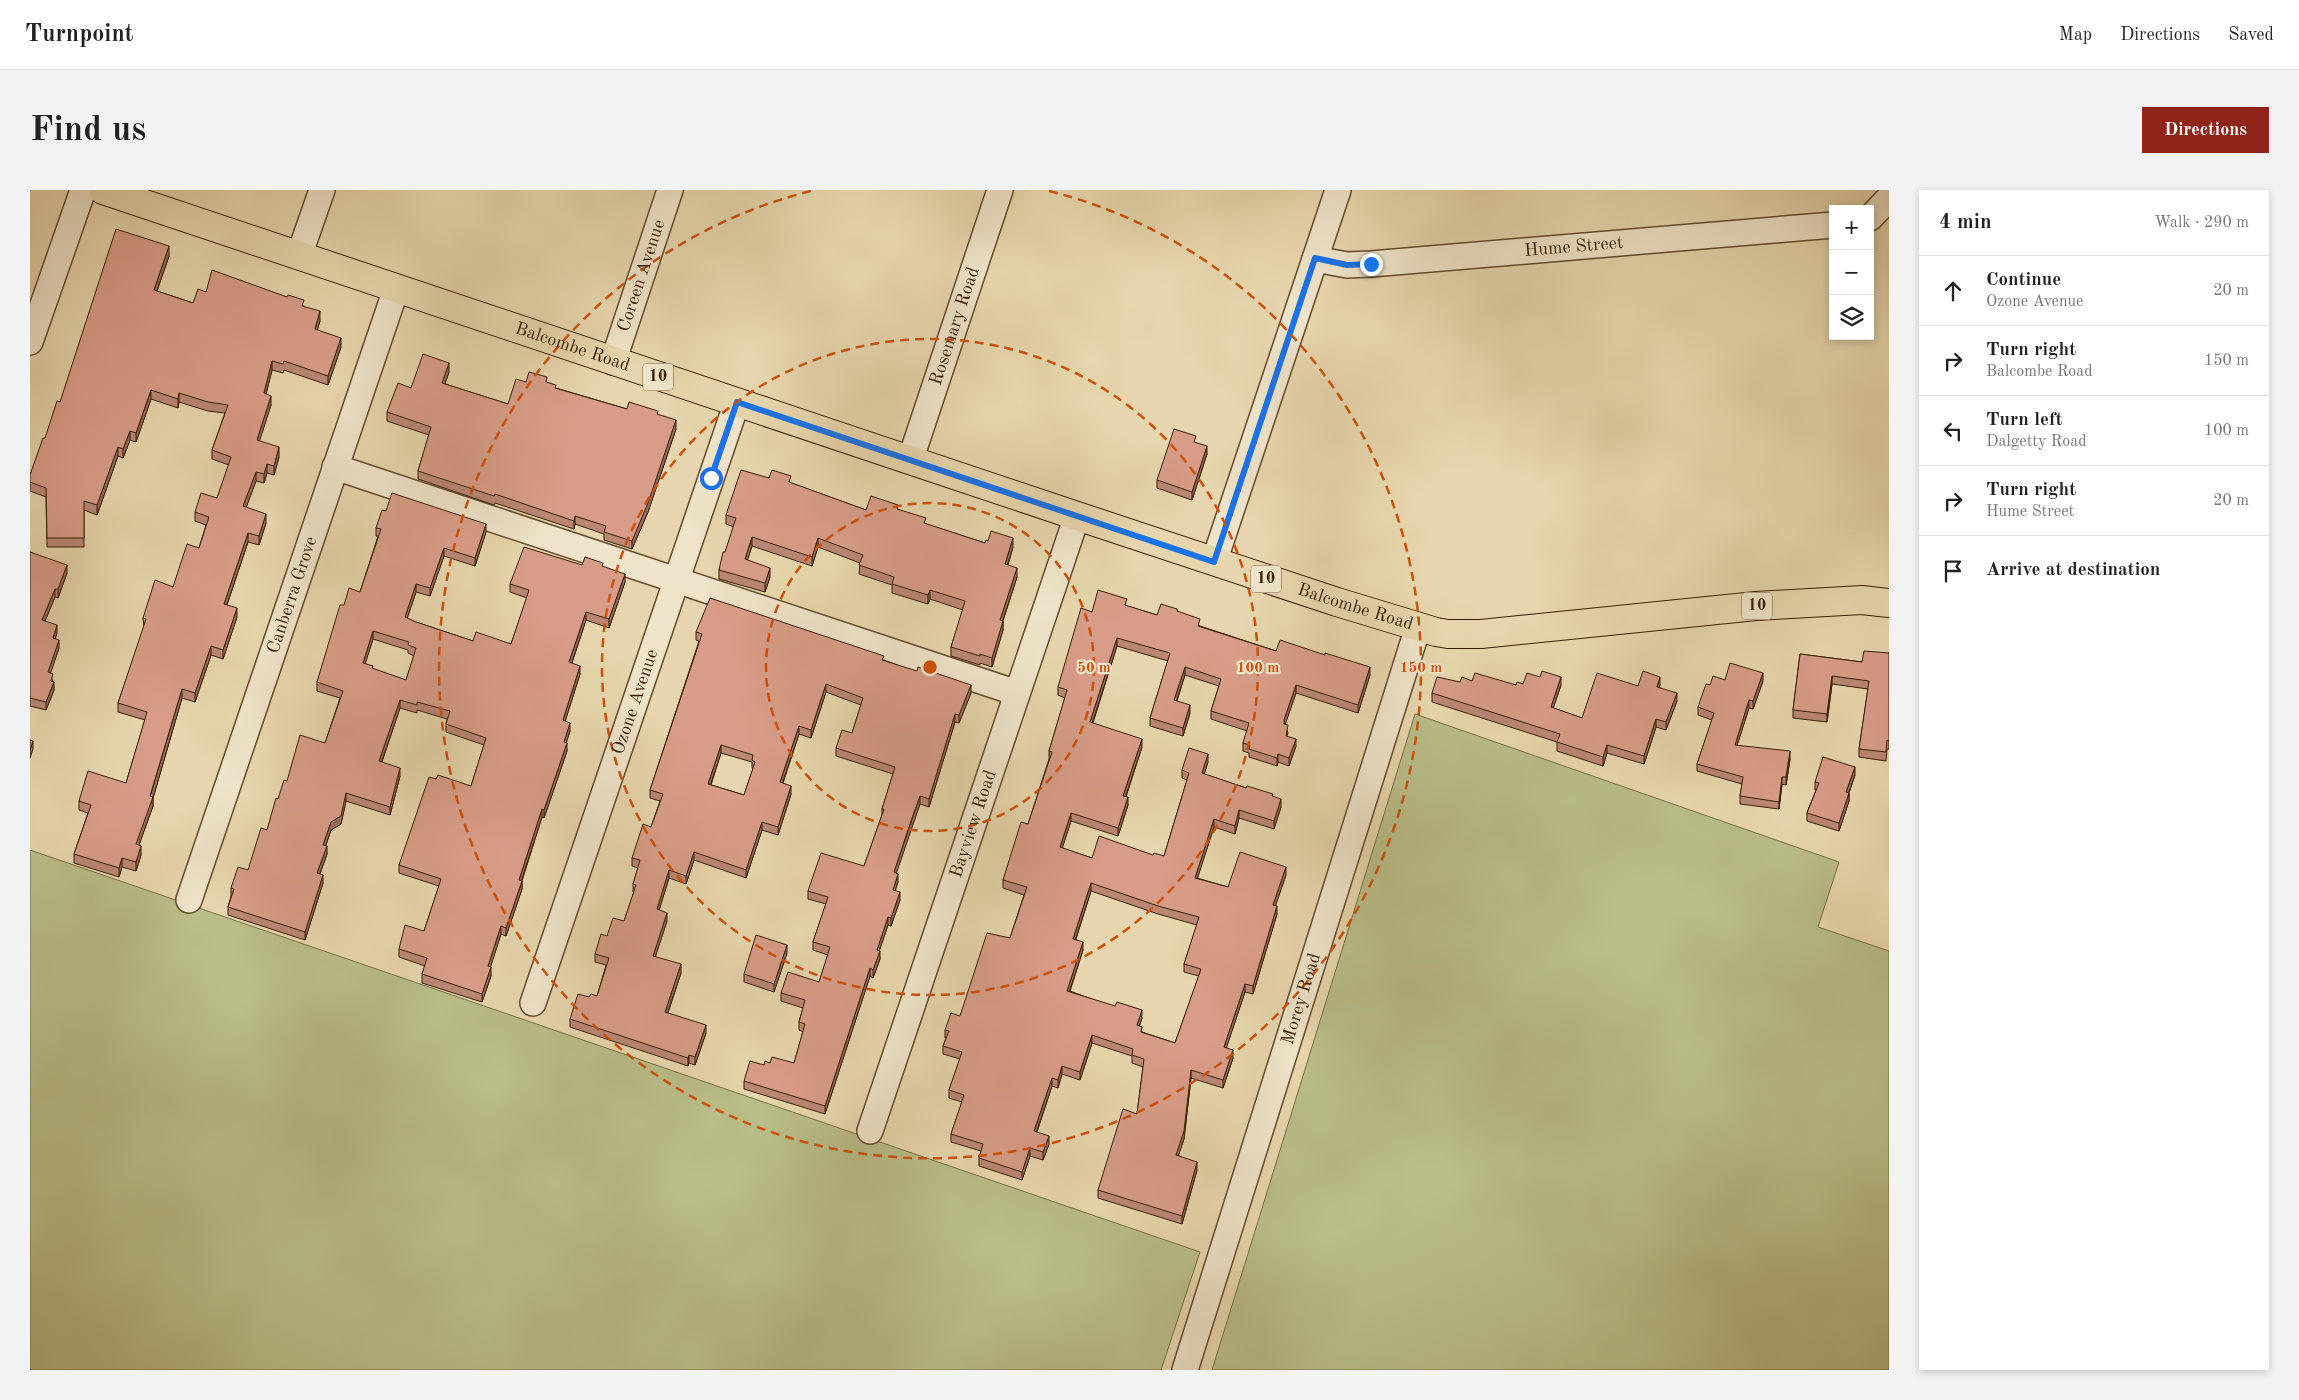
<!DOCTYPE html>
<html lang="en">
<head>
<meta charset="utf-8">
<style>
  :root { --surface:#fff; --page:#f2f2f2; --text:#222; --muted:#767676; --line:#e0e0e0; --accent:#8f2418 }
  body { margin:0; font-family:"Old Standard TT",serif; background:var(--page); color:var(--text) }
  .controls { position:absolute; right:15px; top:15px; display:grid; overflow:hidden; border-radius:0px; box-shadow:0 2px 8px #0003 }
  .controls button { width:45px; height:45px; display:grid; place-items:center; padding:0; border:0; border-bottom:1px solid var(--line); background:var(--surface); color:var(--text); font:25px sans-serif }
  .stop { position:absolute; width:15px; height:15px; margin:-11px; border:4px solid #1a73e8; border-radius:50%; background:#fff }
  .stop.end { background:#1a73e8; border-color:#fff; box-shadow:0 1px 5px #0008 }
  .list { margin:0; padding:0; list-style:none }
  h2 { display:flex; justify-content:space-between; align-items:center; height:65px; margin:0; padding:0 20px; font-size:21px }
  h2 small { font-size:16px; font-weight:400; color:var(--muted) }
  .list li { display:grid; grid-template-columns:32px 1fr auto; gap:15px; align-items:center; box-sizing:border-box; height:70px; padding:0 20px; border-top:1px solid var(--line) }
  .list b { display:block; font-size:19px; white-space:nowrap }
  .list p { margin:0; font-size:16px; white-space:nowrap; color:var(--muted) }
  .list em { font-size:16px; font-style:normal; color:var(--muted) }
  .icon { flex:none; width:28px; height:28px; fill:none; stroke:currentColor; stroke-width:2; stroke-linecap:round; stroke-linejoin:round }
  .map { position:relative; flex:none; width:1859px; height:1180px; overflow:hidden; border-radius:0px }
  header { display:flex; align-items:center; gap:30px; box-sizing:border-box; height:70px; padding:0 25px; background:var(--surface); border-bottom:1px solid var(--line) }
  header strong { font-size:24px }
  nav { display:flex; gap:28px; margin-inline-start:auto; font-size:18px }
  .intro { display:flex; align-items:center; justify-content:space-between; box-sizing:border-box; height:120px; padding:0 30px }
  h1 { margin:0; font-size:35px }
  .button { padding:12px 22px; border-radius:0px; background:var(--accent); color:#fff; font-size:18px; font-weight:700 }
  main { display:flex; gap:30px; padding:0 30px }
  aside { flex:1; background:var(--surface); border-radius:0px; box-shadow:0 2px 8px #0003 }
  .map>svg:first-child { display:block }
</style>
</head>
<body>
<header>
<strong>Turnpoint</strong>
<nav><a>Map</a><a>Directions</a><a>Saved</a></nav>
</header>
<div class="intro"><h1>Find us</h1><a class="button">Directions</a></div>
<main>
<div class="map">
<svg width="1859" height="1180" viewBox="0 0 1859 1180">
  <rect width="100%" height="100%" fill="#e7d6ad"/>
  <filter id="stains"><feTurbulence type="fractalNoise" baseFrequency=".004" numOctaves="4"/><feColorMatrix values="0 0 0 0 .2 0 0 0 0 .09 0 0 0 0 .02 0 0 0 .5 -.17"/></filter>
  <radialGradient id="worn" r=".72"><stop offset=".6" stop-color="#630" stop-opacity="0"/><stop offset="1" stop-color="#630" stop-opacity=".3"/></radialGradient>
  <path fill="#b9bd88" stroke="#786d46" d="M1385 524 1809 672 1788 737 1859 761V1180H1182Z
    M0 660 1170 1062 1131 1180H0Z"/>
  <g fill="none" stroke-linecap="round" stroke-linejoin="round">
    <g stroke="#644b2e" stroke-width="28">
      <g id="minor">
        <path d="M1840 28 1859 8"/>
        <path d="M269 66 292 0"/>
        <path id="s1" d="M1285 69 1317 75 1341 74 1803 35"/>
        <path d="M0 152 53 0"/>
        <path id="s2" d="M583 172 640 0"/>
        <path id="s3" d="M880 271 970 0"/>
        <path d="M305 277 987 503"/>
        <path d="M1184 372 1308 0"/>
        <path id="s4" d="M159 710 366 99"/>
        <path id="s5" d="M503 813 707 212"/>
        <path id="s6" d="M840 941 1047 326"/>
        <path id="s7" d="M1155 1180 1388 437"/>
      </g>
    </g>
    <g stroke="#381d04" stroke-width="30">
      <g id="major">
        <path id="s8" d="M73 0 1047 326 1307 412 1406 442 1418 444H1451L1726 416 1832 410 1859 413"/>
      </g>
    </g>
    <use href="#minor" stroke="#efe4ca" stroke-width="25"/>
    <use href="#major" stroke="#e7d6ad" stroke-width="28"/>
  </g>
  <path fill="#ba8775" stroke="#381d04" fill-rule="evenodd" d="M139 66 127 101 163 113 176 102 274 116 290 131 287 140 311 157 298 195 254 180 253 183 242 180 236 204 241 215 229 251 249 267 244 285 237 283 234 293 226 291 216 317 236 333 229 355 218 352 197 415 207 427 193 469 181 465 165 512 152 508 123 608V616L109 655 111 665 106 681 92 677 89 687 44 673V664L58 623 49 620V611L96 593 115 530 88 522V513L114 438 113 428 143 397 169 358 176 335 165 331V322L187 308 199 275 182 269V260L195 223 178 221 149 212 148 218 121 209 106 252 100 250 93 268 88 266 67 325 54 320V357H17L16 307 0 301V285L30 212Z
    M419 182 415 194 478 214 496 192H517L526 198 597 219 628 224 646 239 618 322 602 359 574 350V344L545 334 544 339 465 313 464 315 388 289V281L399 245 357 231V222L381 198Z
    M1177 264 1162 310 1127 298V290Z
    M739 288 761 293 836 320 868 319 896 334 955 353 958 351 983 357 978 375 987 387 973 431V440L962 477 950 473V475L921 466V457L933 420 900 409 898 414 862 403V395L829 384 830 373 788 357 782 376 722 356 717 370 740 387 735 402 689 389V380L704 337 696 334V325Z
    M356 321 456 342 445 376 414 366 400 406 386 402 377 428 386 432 443 451 481 454 497 408 480 402V394L552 375 573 377 595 392 579 438 556 430 542 473 550 484 535 531 540 541 536 553 537 561 514 628 512 627 492 691V699L476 746 471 744 460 777 461 786 452 812 392 793V784L395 776 369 767V759L394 741 409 696 369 683V675L406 589 441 596 454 555 416 542V534L417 529 387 520V523L370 518 352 572 370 586 360 625 316 611 311 634 301 640 296 655 297 664 290 684 293 693 275 750 198 725V717L201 706V698L218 680 237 640 248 609 257 591 295 553 310 508 287 501V492L314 415 330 402 348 346H346V338ZM343 449 378 460V463L384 466 376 490 343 479 335 473Z
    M0 362 37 383 28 408 25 407 15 431 27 443 25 449 29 458 20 483 23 492 24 500 16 520 0 516Z
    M1097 416 1127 425 1147 421 1170 436 1246 461 1340 485 1328 523 1266 503 1255 534 1258 543 1257 546 1266 556 1259 576 1248 572 1247 576 1219 567V563L1213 561V553L1217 541 1181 529V521L1189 496 1155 485 1147 511 1160 523 1153 546 1120 536V528L1138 471 1087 456 1063 533 1112 557 1096 607 1098 615 1088 646 1041 631 1032 658 1062 668 1123 665 1134 666 1157 590 1152 588V580L1178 572 1174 584 1243 607 1251 617 1244 639 1209 628 1205 644 1184 637 1167 688 1198 697 1256 685 1245 716 1247 724 1223 804 1215 802 1196 858 1203 868 1193 898 1161 888 1154 949 1148 965 1167 980 1152 1034 1068 1008V1000L1107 924 1113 877 1102 873V866L1062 853 1050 890 1032 884 1028 898 1022 896 1007 942 1019 954 1013 970 1000 966 992 990 949 976V968L951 961 921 952V944L932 912 919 908V900L930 869 913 864V856L916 848H915V840L930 826 980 748 994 705 973 698V690L998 634 1019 569V561L1035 508 1028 505V497L1062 422ZM1061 701 1128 724 1167 735 1154 774V782L1169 786 1145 853 1112 842 1109 836 1112 828 1040 801 1053 760 1046 749Z
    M666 442 854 470 941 503 929 533 925 532 899 617 890 614 882 636 866 683 868 692 865 701 870 710 861 736 858 735 849 761 850 769 843 788 840 786 795 924 714 899V891L734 875 740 873H764L773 842 769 840V832L773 818 751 811V803L789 792 798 765 783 760V752L796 714 778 709V701L834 676 852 625V619L863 584 806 566V558L822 543 831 515 796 502 781 548 769 544 753 593 761 604 748 645 732 640 716 688 664 670 656 694 639 688 629 720 637 731 625 767 651 783 638 823 676 843 665 875 659 873 658 876 540 837V829L559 807 567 806 576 775 565 772V764L577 746 594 731 604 702H603V694L608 678 602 676V668L621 637 630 611 620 608V600L669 451 666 450ZM691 563 722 572V578L723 579 714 605 681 595Z
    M1859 463V559H1857L1856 571 1829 567V559L1838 499 1802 494 1797 532 1763 528V520L1770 464 1832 472Z
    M1695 490 1733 491 1723 519 1719 518 1707 555 1760 569 1756 595 1752 594 1749 619 1710 614V606L1712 594 1667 581V574L1682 530 1668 525V517L1680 495Z
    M1442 491 1486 495 1493 494 1531 495 1523 518 1552 528 1608 496 1630 495 1629 497 1647 511 1636 540 1626 537 1614 574 1577 563 1573 576 1527 561V552L1402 512V503L1430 492Z
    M1825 585 1819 603V611L1809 641 1777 631V623L1786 600H1785V592Z
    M757 763 744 802 714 792V784Z"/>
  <path fill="#976e5f" stroke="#381d04" d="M139 56V66L124 109V100Z
    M290 121V131L285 148V139Z
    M311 148V157L298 195V186Z
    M242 171V180L234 212V203Z
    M419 173V182L412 202V193Z
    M121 200V209L106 252V243Z
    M149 203V212L148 218V209Z
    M241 206V215L227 259V250Z
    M646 230V239L618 322 602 359V351Z
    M100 241V250L93 268V259Z
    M1177 256V264L1162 310V302Z
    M88 257V266L67 325V315Z
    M249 257V267L244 285V276Z
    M237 274V283L234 293V284Z
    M226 282V291L213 326V316Z
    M236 324V333L229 355V346Z
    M545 326V334L544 339V331Z
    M456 334V342L445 376V368Z
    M218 343V352L194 423V414Z
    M722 347V356L715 378V369Z
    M788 348V357L782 376V367Z
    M983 348V357L975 383V374Z
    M414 358V366L400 406V398Z
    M37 375V383L28 408V399Z
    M740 378V387L735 402V393Z
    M987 378V387L970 439V430Z
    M595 384V392L579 438V429Z
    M386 394V402L375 435V427Z
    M25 399V407L12 438V430Z
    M900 400V409L898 414V405Z
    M207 418V427L193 469V460Z
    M556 422V430L539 481V472Z
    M973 431V440L962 477V468Z
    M27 435V443L23 456V448Z
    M343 441V449L333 481V473Z
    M1087 448V456L1060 540V532Z
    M29 450V458L18 491V482Z
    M181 456V465L165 512V503Z
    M550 476V484L533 538V530Z
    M1155 477V485L1144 518V510Z
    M1340 477V485L1328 523V515Z
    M1733 483V491L1723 519V511Z
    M1802 486V494L1797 532V524Z
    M1531 487V495L1521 525V517Z
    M1630 487V495L1627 505V497Z
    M24 492V500L16 520V512Z
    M796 494V502L781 548V540Z
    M941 495V503L929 533V525Z
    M1266 495V503L1254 538V530Z
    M152 499V508L123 608V616L106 663V654Z
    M1647 503V511L1636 540V532Z
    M370 510V518L349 579V571Z
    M1719 510V518L1705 562V555Z
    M1160 515V523L1153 546V538Z
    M925 524V532L899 617V609Z
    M1626 529V537L1614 574V566Z
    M540 533V541L534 560V552Z
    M769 536V544L750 600V592Z
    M1112 549V557L1093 614V606Z
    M1266 549V556L1259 576V568Z
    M3 551V559L0 568V560Z
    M537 553V561L514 628V620Z
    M691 555V563L678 602V594Z
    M1577 555V563L1573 576V567Z
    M1760 561V569L1756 595V587Z
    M1178 564V572L1172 591V583Z
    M1248 564V572L1247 576V568Z
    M1825 577V585L1816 610V602Z
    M370 578V586L360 625V617Z
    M1752 587V594L1749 619V612Z
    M761 596V604L748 645V637Z
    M316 603V611L311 634 301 640 293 663V655L301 632Z
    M1819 603V611L1809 641V633Z
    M890 606V614L864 690V682Z
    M1098 607V615L1088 646V638Z
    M1251 609V617L1244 639V631Z
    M512 619V627L489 698V690Z
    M1209 620V628L1205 644V636Z
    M1041 623V631L1030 665V657Z
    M1184 629V637L1165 696V688Z
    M732 632V640L716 688V680Z
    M111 656V665L106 681V672Z
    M297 656V664L287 691V683Z
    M664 662V670L656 694V686Z
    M92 668V677L89 687V678Z
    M1256 677V685L1243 723V715Z
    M639 680V688L627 727V719Z
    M868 684V692L863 708V700Z
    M293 685V693L275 750V742Z
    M492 691V699L476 746V738Z
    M1061 693V701L1043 757V749Z
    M870 702V710L861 736V728Z
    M1247 716V724L1223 804V796Z
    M637 723V731L623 774V766Z
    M858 727V735L847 768V760Z
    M471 736V744L458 785V776Z
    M1053 752V760L1037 809V801Z
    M757 755V763L744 802V794Z
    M850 761V769L843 788V780Z
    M651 774V783L635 830V822Z
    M461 777V786L452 812V804Z
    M840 778V786L795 924V916Z
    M1215 794V802L1194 865V857Z
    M1112 820V828L1107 843V835Z
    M676 835V843L665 875V867Z
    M1062 845V853L1050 890V882Z
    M1203 860V868L1193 898V890Z
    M659 865V873L658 876V868Z
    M1032 876V884L1028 898V890Z
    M1161 880V888L1154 949 1146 973V965Z
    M1022 888V896L1004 949V941Z
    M1019 946V954L1013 970V962Z
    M1000 958V966L992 990V982Z
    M1167 972V980L1152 1034V1026Z"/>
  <path fill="#d89d88" stroke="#381d04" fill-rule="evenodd" d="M86 39 139 56 124 100 163 113 168 99 176 102 182 80 257 107 258 105 274 110 272 116 290 121 285 139 311 148 298 186 254 171 253 174 242 171 234 203 241 206 227 250 249 257 244 276 237 274 234 284 226 282 213 316 236 324 229 346 218 343 194 414 207 418 193 460 181 456 165 503 152 499 120 606 123 607 106 654 111 656 106 672 92 668 89 678 44 664 61 615 49 611 58 581 96 593 117 522 88 513 116 429 113 428 125 390 143 397 157 354 169 358 179 327 165 322 171 303 187 308 201 267 182 260 198 215 178 212 149 203 148 209 121 200 106 243 100 241 93 259 88 257 67 315 54 311V348H17L16 298 0 292V285L13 248H15L27 211 30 212Z
    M393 164 419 173 412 193 478 214 486 189 496 192 499 182 517 187 516 192 526 195 525 198 597 219 599 212 628 221 627 224 646 230 618 313 602 351 574 342 576 336 545 326 544 331 465 304 464 306 388 281 401 237 357 222 368 193 381 198Z
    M1144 239 1166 246 1164 252 1177 256 1162 302 1127 290Z
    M711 280 739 288 742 280 761 286 759 292 836 320 841 306 868 315 867 319 896 328 894 333 955 353 956 350 958 351 961 341 983 348 975 374 987 378 970 430 973 431 962 468 950 464V466L921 457 935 411 900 400 898 405 862 394 864 387 829 375 833 365 788 348 782 367 722 347 715 369 740 378 735 393 689 380 693 362H695L706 328 696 325Z
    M362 303 456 334 445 368 414 358 400 398 386 394 375 427 386 432 443 451 446 442 481 454 499 400 480 394 494 357 552 375 555 367 573 373 572 376 595 384 579 429 556 422 539 472 550 476 533 530 540 533 534 552 537 553 514 620 512 619 489 690 492 691 476 738 471 736 458 776 461 777 452 804 392 784 397 768 369 759 375 735 394 741 411 689 369 675 399 587 406 589 408 585 441 596 456 548 416 534 420 521 387 512V515L370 510 349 571 370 578 360 617 316 603 311 626 301 632 293 655 297 656 287 683 293 685 275 742 198 717 204 699 201 698 208 677 218 680 231 638 237 640 246 608 248 609 254 590 257 591 270 545 295 553 313 501 287 492 310 415H314L319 398 330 402 351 339 346 338 352 320 356 321ZM343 441 379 452 378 455 386 458 376 490 342 478 343 476 333 473Z
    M0 362 37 375 28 399H25L12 430 27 435 23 448 29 450 18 482 23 484 21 491 24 492 16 512 0 508Z
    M1068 400 1097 409 1095 415 1127 425 1131 414 1147 419V421L1170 429 1168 436 1246 461 1250 450 1295 465V463L1340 477 1328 515 1266 495 1254 530V534L1258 535 1256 546 1266 549 1259 568 1248 564 1247 568 1219 559 1220 555 1213 553 1219 533 1181 521 1191 489 1155 477 1144 510 1160 515 1153 538 1120 528 1140 463 1087 448 1060 532 1112 549 1093 606 1098 607 1088 638 1041 623 1030 657 1062 668 1069 646 1123 665 1124 663 1134 666 1159 583 1152 580 1159 558 1178 564 1172 583 1216 598 1217 596 1243 604 1242 606 1251 609 1244 631 1209 620 1205 636 1184 629 1165 688 1198 697 1210 662 1256 677 1243 715 1247 716 1223 796 1215 794 1194 857 1203 860 1193 890 1161 880 1154 941 1146 965 1167 972 1152 1026 1068 1000 1093 919 1107 924 1114 869 1102 865 1103 859 1062 845 1050 882 1032 876 1028 890 1022 888 1004 941 1019 946 1013 962 1000 958 992 982 949 968 953 954 921 944 934 905 919 900 932 862 913 856 919 841 915 840 921 823 930 826 957 743 980 748 997 697 973 690 991 632 998 634 1022 562 1019 561 1037 500 1028 497 1051 418 1062 422ZM1061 693 1128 716 1169 727 1154 774 1171 779 1145 853 1111 842 1112 837 1107 835 1112 820 1087 812 1085 816 1037 801 1053 752 1043 749Z
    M680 408 854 466 852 470 887 481 888 477 941 495 929 525 925 524 899 609 890 606 882 628 864 682 868 684 863 700 870 702 861 728 858 727 847 760 850 761 843 780 840 778 795 916 714 891 720 871 734 875 735 871 740 873 742 867 764 873 775 834 769 832 775 810 751 803 758 782 789 792 800 757 783 752 798 707 778 701 791 663 834 676 854 619H852L865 577 806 558 812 540 822 543 833 508 796 494 781 540 769 536 750 592 761 596 748 637 732 632 716 680 664 662 656 686 639 680 627 719 637 723 623 766 651 774 635 822 676 835 665 867 659 865 658 868 540 829 548 804 559 807 561 804 567 806 579 768 565 764 571 744 577 746 583 728 594 731 606 695 603 694 610 670 602 668 613 634 621 637 633 604 620 600 672 444 666 442ZM691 555 723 565 722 570 725 572 714 605 678 594Z
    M1834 461 1859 463V551L1857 550 1856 562 1829 559 1839 491 1802 486 1797 524 1763 520 1770 464 1832 472Z
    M1700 473 1733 483 1723 511 1719 510 1705 555 1760 561 1756 587H1752L1749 612 1710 606 1713 587 1667 574 1684 523 1668 517 1676 494 1680 495 1683 486 1695 490Z
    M1512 481 1531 487 1521 517 1552 528 1567 483 1608 496 1613 481 1630 487 1627 497 1647 503 1636 532 1626 529 1614 566 1577 555 1573 567 1527 552 1530 544 1402 503 1407 487 1430 492 1432 487 1442 491 1445 483 1486 495 1487 492 1493 494 1497 483 1510 487Z
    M0 550 3 551 0 560Z
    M1793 567 1825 577 1816 602 1819 603 1809 633 1777 623 1789 593 1785 592Z
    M726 745 757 755 744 794 714 784Z"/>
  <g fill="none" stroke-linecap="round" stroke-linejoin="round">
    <path stroke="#1a73e8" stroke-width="6" d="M681 288 707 212 1184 372 1285 68 1317 75 1341 74"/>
  </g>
  <g fill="none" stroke="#ce500b" stroke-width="2.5" stroke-dasharray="9 6">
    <circle cx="900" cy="477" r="164"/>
    <circle cx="900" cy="477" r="328"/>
    <path d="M1019 1A491 491 0 1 1 781 1"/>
  </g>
  <g text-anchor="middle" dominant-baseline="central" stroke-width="4.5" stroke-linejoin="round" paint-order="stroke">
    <g fill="#efe4ca" stroke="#6f593f" stroke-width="1">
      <rect x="613" y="173.5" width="30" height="27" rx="4"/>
      <rect x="1221" y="375.5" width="30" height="27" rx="4"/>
      <rect x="1712" y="402.5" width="30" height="27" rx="4"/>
    </g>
    <g font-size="16" font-weight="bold" fill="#381d04">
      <text x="628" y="187">10</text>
      <text x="1236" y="389">10</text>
      <text x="1727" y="416">10</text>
    </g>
    <g font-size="18" fill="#381d04" stroke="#efe4ca">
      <text stroke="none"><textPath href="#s1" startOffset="260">Hume Street</textPath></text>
      <text stroke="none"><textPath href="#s2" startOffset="91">Coreen Avenue</textPath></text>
      <text stroke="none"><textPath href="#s3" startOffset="142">Rosemary Road</textPath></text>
      <text stroke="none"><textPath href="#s8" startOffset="495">Balcombe Road</textPath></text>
      <text stroke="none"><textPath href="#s4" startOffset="322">Canberra Grove</textPath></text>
      <text stroke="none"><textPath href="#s8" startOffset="1320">Balcombe Road</textPath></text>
      <text stroke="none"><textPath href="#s5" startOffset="318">Ozone Avenue</textPath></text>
      <text stroke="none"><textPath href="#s6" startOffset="324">Bayview Road</textPath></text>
      <text stroke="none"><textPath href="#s7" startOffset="389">Morey Road</textPath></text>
    </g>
  </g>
  <circle cx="900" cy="477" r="8" fill="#ce500b" stroke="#efe4ca" stroke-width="2.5"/>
  <g font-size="15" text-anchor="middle" font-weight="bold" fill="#ce500b" stroke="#efe4ca" stroke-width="4.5" stroke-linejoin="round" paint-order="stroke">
    <text x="1064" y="482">50 m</text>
    <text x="1228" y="482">100 m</text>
    <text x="1391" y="482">150 m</text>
  </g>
  <rect width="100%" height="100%" filter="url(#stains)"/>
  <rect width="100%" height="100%" fill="url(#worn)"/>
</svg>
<div class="controls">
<button>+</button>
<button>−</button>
<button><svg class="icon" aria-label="layers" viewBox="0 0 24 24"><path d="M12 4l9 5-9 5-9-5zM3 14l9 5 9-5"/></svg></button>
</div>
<div class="stop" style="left:681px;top:288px"></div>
<div class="stop end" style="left:1341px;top:74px"></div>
</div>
<aside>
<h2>4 min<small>Walk · 290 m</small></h2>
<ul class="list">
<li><svg class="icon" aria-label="ahead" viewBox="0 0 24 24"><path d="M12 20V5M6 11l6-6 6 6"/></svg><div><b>Continue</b><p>Ozone Avenue</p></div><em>20 m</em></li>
<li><svg class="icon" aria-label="right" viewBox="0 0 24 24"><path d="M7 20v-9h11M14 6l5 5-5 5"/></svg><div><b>Turn right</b><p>Balcombe Road</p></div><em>150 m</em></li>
<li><svg class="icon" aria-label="left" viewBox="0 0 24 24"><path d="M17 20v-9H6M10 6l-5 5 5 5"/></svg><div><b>Turn left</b><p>Dalgetty Road</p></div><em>100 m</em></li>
<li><svg class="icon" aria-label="right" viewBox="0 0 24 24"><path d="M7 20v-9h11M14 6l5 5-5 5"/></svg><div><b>Turn right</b><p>Hume Street</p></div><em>20 m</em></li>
<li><svg class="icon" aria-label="arrive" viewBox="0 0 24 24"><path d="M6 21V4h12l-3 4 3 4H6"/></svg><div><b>Arrive at destination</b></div></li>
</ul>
</aside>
</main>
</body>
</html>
